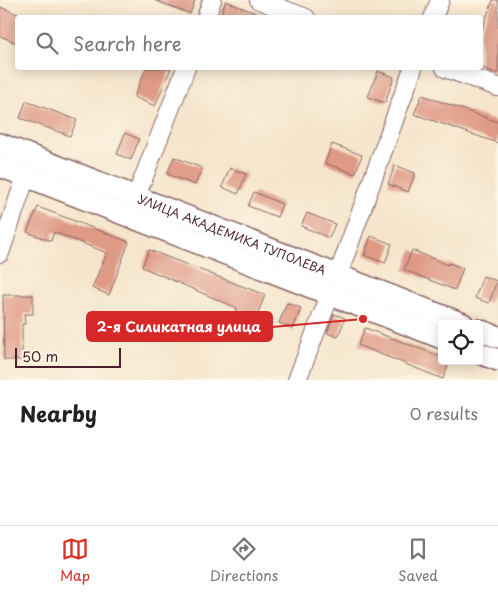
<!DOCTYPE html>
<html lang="en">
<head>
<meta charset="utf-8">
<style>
  :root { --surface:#fff; --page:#f6f6f6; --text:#222; --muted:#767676; --line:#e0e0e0; --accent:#d93025 }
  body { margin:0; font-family:"Playpen Sans",sans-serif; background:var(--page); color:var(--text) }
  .controls { position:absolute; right:15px; bottom:15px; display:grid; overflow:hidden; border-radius:5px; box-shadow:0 2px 12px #0003 }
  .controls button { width:45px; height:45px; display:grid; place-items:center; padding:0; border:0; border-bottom:1px solid var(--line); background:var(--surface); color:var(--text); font:25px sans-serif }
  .scale { position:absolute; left:15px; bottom:12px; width:106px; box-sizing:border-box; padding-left:5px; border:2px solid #4a1f2b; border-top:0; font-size:14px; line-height:18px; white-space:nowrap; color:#4a1f2b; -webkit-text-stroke:4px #fcf5e5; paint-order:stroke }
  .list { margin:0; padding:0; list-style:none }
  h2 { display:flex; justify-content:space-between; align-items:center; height:65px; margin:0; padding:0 20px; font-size:21px }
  h2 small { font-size:16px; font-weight:400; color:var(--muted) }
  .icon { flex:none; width:28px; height:28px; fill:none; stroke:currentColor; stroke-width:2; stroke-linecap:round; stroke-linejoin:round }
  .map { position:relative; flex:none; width:498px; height:380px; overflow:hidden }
  .search { position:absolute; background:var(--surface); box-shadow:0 2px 12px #0003; left:15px; right:15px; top:15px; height:55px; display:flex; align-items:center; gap:12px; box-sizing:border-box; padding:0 18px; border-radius:5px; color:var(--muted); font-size:19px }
  .sheet { height:145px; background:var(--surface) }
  nav { display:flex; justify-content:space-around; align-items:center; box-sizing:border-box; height:70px; border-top:1px solid var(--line); background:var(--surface); font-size:14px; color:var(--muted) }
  nav a { display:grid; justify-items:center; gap:2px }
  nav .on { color:var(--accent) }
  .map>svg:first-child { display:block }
</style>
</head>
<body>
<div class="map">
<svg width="498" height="380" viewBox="0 0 498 380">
  <rect width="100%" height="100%" fill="#fcf5e5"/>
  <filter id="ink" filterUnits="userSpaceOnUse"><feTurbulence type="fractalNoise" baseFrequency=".02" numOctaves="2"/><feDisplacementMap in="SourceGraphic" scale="10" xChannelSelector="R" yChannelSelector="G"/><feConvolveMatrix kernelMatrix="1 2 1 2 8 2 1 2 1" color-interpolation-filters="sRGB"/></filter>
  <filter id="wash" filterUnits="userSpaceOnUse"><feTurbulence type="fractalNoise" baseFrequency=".0096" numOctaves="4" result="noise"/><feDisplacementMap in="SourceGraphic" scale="20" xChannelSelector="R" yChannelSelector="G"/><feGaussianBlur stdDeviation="1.12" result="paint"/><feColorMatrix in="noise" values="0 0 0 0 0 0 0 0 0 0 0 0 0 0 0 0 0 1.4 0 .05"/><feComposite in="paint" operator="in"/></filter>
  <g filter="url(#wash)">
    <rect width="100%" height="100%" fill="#f6e5cc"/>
    <g id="blocks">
      <path fill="#df9a85" d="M154 0H195L190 14Z
        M493 0H498V74L480 67V34Z
        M226 1 265 17V18H219Z
        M0 7 18 14V43L0 36Z
        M146 68H171L155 106 134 97Z
        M378 71 394 77 385 103 368 97Z
        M422 95 498 122V143L414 114Z
        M26 101 77 120 70 136 20 118Z
        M125 133 139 139 131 160 117 154Z
        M332 144 362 155 355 174 325 163Z
        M174 157 202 168 195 185 167 174Z
        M395 165 415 173 408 192 388 184Z
        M230 168 246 174 238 194 222 187Z
        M254 192 282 204 277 217 248 206Z
        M38 207 129 242 109 295 92 288 107 253 54 232 51 241 27 232Z
        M307 213 335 224 329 238 301 226Z
        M371 236 392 244 385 263 364 255Z
        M149 250 265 295 253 326 233 318 237 308 142 267Z
        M412 250 448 265 449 263 463 268 455 290 404 270Z
        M483 276 497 281 489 303 475 298Z
        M3 295H33V314H24L25 324H22V360H4Z
        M287 303 301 308 293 329 279 323Z
        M334 314 345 318 338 337 327 333Z
        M365 328 442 357V361H450L443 379 358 345Z"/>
    </g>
  </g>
  <g filter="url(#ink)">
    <use href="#blocks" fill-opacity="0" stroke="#866463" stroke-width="1"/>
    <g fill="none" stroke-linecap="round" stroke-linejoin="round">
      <g stroke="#866463" stroke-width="20">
        <path id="minor" d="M259 0 306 18
          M206 18 212 0
          M433 18 440 0
          M445 68 498 87
          M136 197 186 68
          M0 253 26 176
          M338 275 413 68
          M297 380 330 295"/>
      </g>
      <g stroke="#866463" stroke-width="24">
        <g id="major">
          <path id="s1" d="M0 144 463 324"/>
          <path d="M0 166 442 338"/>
          <path d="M479 330 498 337"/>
          <path d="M479 353 498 360"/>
        </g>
      </g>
      <use href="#minor" stroke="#fff" stroke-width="18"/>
      <use href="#major" stroke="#fff" stroke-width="21"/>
    </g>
  </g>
  <g text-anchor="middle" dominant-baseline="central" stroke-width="4.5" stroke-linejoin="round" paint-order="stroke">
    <g font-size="12" fill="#4a1f2b" stroke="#fcf5e5">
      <text stroke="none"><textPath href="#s1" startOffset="249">УЛИЦА АКАДЕМИКА ТУПОЛЕВА</textPath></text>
    </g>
  </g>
  <path fill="none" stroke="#d62828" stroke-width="2" d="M363 319L272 327"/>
  <circle fill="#d62828" stroke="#fcf5e5" stroke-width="2" cx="363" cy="319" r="5"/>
  <rect fill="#d62828" stroke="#d62828" stroke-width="2" x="87" y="312" width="185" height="29" rx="5"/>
  <g font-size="14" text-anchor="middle" font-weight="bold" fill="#fff">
    <text x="179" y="332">2-я Силикатная улица</text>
  </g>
</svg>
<div class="controls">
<button><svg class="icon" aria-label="locate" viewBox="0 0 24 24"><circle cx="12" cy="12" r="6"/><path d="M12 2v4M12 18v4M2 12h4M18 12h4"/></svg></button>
</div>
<div class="scale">50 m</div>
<div class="search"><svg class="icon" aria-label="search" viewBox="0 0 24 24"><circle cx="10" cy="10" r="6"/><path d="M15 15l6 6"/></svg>Search here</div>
</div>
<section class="sheet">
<h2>Nearby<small>0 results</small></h2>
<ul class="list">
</ul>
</section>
<nav>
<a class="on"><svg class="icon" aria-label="map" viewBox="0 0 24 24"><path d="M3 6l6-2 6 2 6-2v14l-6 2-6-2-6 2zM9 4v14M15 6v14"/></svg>Map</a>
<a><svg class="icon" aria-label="directions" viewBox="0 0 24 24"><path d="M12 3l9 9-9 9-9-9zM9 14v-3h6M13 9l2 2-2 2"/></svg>Directions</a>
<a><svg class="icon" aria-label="saved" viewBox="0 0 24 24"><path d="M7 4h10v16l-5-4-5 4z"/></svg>Saved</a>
</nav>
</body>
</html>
